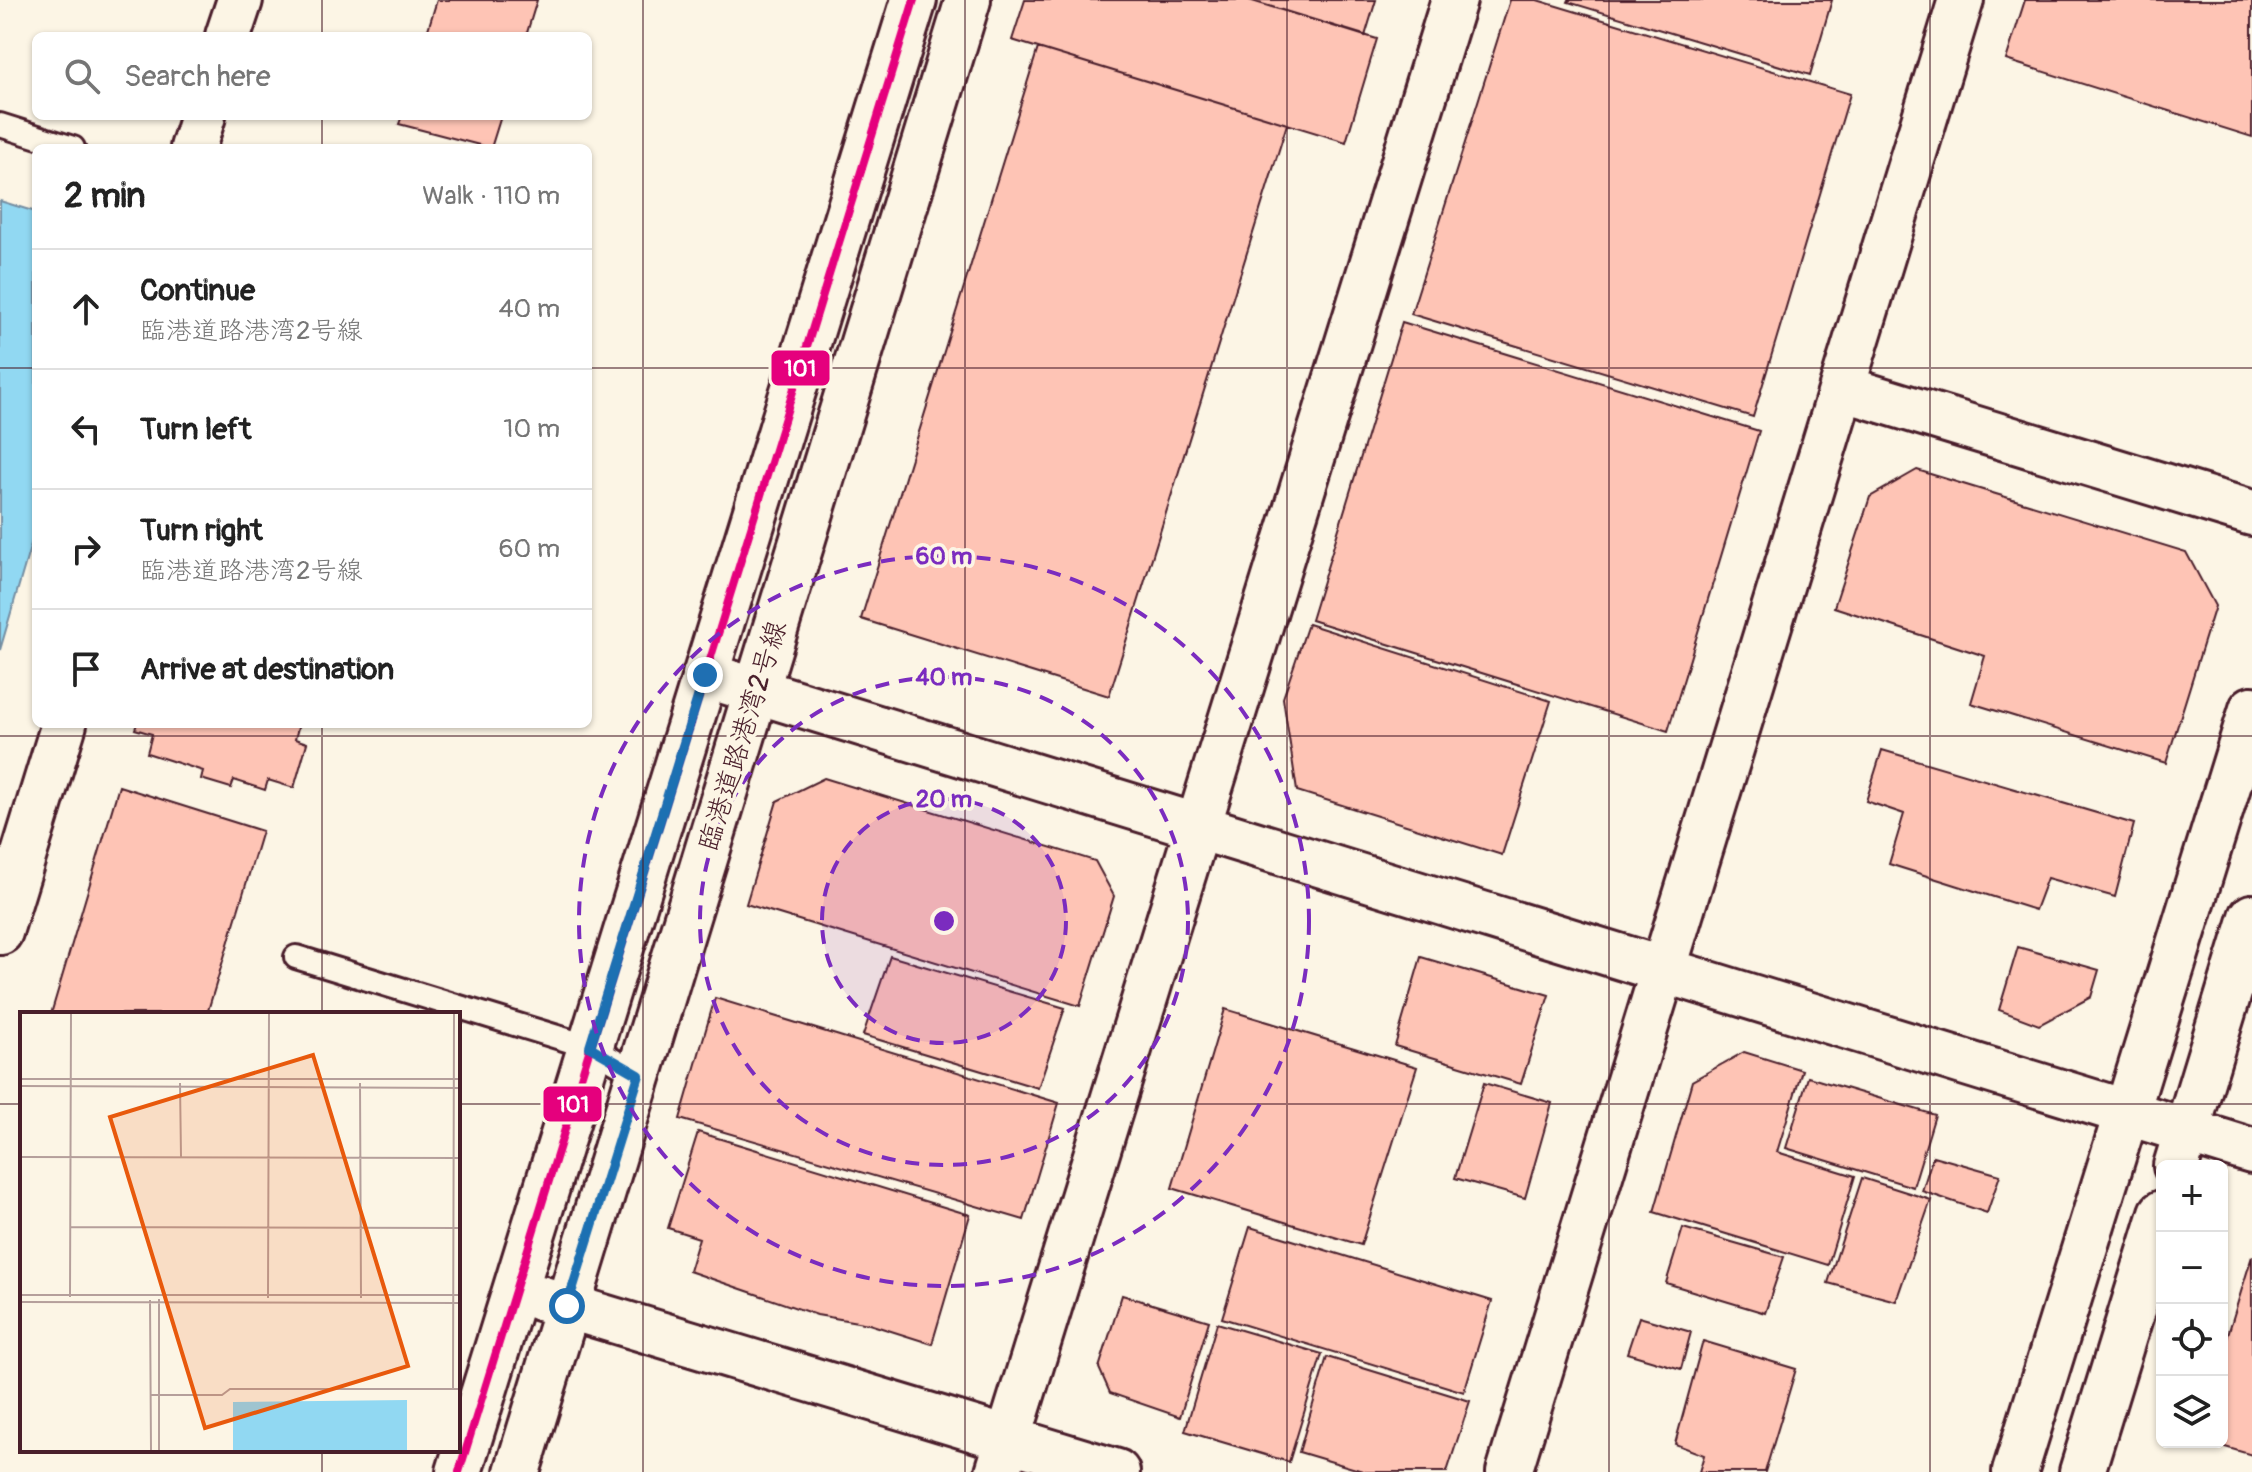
<!DOCTYPE html>
<html lang="en">
<head>
<meta charset="utf-8">
<style>
  :root { --surface:#fff; --page:#f6f6f6; --text:#222; --muted:#767676; --line:#e0e0e0 }
  body { margin:0; font-family:Pangolin,"Klee One",sans-serif; background:var(--page); color:var(--text) }
  .controls { position:absolute; right:24px; bottom:24px; display:grid; overflow:hidden; border-radius:12px; box-shadow:0 2px 6px #0004 }
  .controls button { width:72px; height:72px; display:grid; place-items:center; padding:0; border:0; border-bottom:2px solid var(--line); background:var(--surface); color:var(--text); font:40px sans-serif }
  .stop { position:absolute; width:24px; height:24px; margin:-18px; border:6px solid #1f6fb2; border-radius:50%; background:#fff }
  .stop.end { background:#1f6fb2; border-color:#fff; box-shadow:0 2px 8px #0008 }
  .list { margin:0; padding:0; list-style:none }
  h2 { display:flex; justify-content:space-between; align-items:center; height:104px; margin:0; padding:0 32px; font-size:34px }
  h2 small { font-size:26px; font-weight:400; color:var(--muted) }
  .list li { display:grid; grid-template-columns:52px 1fr auto; gap:24px; align-items:center; box-sizing:border-box; height:120px; padding:0 32px; border-top:2px solid var(--line) }
  .list b { display:block; font-size:30px; white-space:nowrap }
  .list p { margin:0; font-size:26px; white-space:nowrap; color:var(--muted) }
  .list em { font-size:26px; font-style:normal; color:var(--muted) }
  .icon { flex:none; width:44px; height:44px; fill:none; stroke:currentColor; stroke-width:2; stroke-linecap:round; stroke-linejoin:round }
  .map { position:relative; flex:none; width:2252px; height:1472px; overflow:hidden }
  .search { position:absolute; background:var(--surface); box-shadow:0 2px 6px #0004; left:32px; top:32px; width:560px; height:88px; display:flex; align-items:center; gap:20px; box-sizing:border-box; padding:0 28px; border-radius:12px; color:var(--muted); font-size:30px }
  .panel { position:absolute; background:var(--surface); box-shadow:0 2px 6px #0004; left:32px; top:144px; width:560px; height:584px; border-radius:12px }
  .map>svg:first-child { display:block }
</style>
</head>
<body>
<div class="map">
<svg width="2252" height="1472" viewBox="0 0 2252 1472">
  <rect width="100%" height="100%" fill="#fcf5e5"/>
  <filter id="ink" filterUnits="userSpaceOnUse"><feTurbulence type="fractalNoise" baseFrequency=".0125" numOctaves="2"/><feDisplacementMap in="SourceGraphic" scale="16" xChannelSelector="R" yChannelSelector="G"/><feConvolveMatrix kernelMatrix="1 2 1 2 8 2 1 2 1" color-interpolation-filters="sRGB"/></filter>
  <g filter="url(#ink)">
    <path fill="#91d8f2" stroke="#758ea2" stroke-width="2" d="M0 201 36 212V527L0 650Z"/>
    <path fill="#fec4b5" stroke="#4a1f2b" stroke-width="2" d="M437 0H537L526 36H426Z
      M1025 0H1249L1377 39 1346 142 1012 40Z
      M1249 0H1376L1365 36Z
      M1510 0H1537L1850 94 1753 417 1411 314Z
      M1569 0H1832L1810 75 1568 2Z
      M2025 0H2252V137L2006 60Z
      M1038 48 1287 124 1109 696 861 619Z
      M402 116H501L491 148 399 124Z
      M1402 322 1759 431 1668 731 1311 620Z
      M1917 470 2186 552 2215 606 2166 763 1971 703 1985 656 1834 607 1870 497Z
      M1308 624 1551 701 1502 855 1297 791 1283 698Z
      M137 724H299L295 739 307 743 294 788 268 780 265 790 234 780 231 788 201 779 203 771 147 753 152 734 135 729Z
      M1882 750 2134 824 2115 897 2047 878 2035 910 1889 864 1904 814 1866 801Z
      M824 778 1095 861 1114 896 1080 1006 746 904 777 801Z
      M119 786 262 831 207 1014H51Z
      M2018 947 2099 970 2091 997 2039 1025 1999 1010Z
      M890 956 1065 1008 1038 1088 863 1035Z
      M1421 957 1549 995 1521 1084 1395 1046Z
      M715 998 1059 1103 1024 1220 680 1119Z
      M1225 1009 1417 1067 1361 1245 1172 1188Z
      M1744 1052 1802 1070 1777 1152 1855 1176 1828 1265 1654 1212 1692 1081Z
      M1808 1077 1935 1115 1913 1187 1786 1148Z
      M1484 1083 1552 1103 1525 1198 1455 1178Z
      M698 1132 970 1215 932 1344 869 1324 817 1315 689 1271 699 1238 668 1228Z
      M1933 1156 2000 1175 1987 1213 1922 1191Z
      M1862 1178 1931 1200 1896 1301 1828 1283Z
      M1250 1227 1492 1301 1464 1392 1222 1318Z
      M1683 1228 1784 1257 1765 1313 1666 1283Z
      M2252 1256V1455L2208 1442H2222V1354Z
      M1122 1295 1209 1321 1180 1417 1110 1393 1099 1368Z
      M1639 1317 1691 1332 1681 1369 1627 1353Z
      M1217 1323 1322 1354 1289 1462 1185 1431Z
      M1703 1341 1796 1369 1765 1472H1699L1704 1455 1675 1444Z
      M1327 1357 1470 1401 1447 1472H1366L1299 1452Z"/>
    <g fill="none" stroke-linecap="round" stroke-linejoin="round">
      <g stroke="#4a1f2b" stroke-width="28">
        <path id="service" d="M0 125 73 148
          M296 957 590 1047 639 1075"/>
      </g>
      <g stroke="#4a1f2b" stroke-width="50">
        <path id="tertiary" d="M228 36 240 0
          M193 148 203 116
          M1842 388 2252 513
          M705 675 2252 1151
          M0 932 64 724
          M2176 1166 2252 917
          M540 1298 1117 1472
          M459 1472 914 0
          M517 1472 968 0
          M998 1472 1454 0
          M1509 1472 1961 0
          M2015 1472 2252 709
          M2082 1472 2162 1213"/>
      </g>
      <use href="#service" stroke="#fcf5e5" stroke-width="22"/>
      <use href="#tertiary" stroke="#fcf5e5" stroke-width="44"/>
      <g stroke="#fcf5e5" stroke-width="14">
        <path id="bus-1" d="M459 1472 914 0"/>
      </g>
      <use href="#bus-1" stroke="#e5007d" stroke-width="8"/>
    </g>
  </g>
  <g fill="none" stroke-linecap="round" stroke-linejoin="round" filter="url(#ink)">
    <path stroke="#1f6fb2" stroke-width="10" d="M567 1306 639 1075 590 1047 705 675"/>
  </g>
  <path fill="none" stroke="#4a1f2b" stroke-width="2" stroke-opacity="0.55" d="M322 0V36M643 0V1472M965 0V1472M1287 0V1472M1609 0V1472M1930 0V1472M322 116V148M0 368H36M588 368H2252M322 724V1014M0 736H2252M0 1104H22M458 1104H2252M322 1450V1472"/>
  <circle cx="944" cy="921" r="122" fill="#7b2cbf" fill-opacity=".12"/>
  <g fill="none" stroke="#7b2cbf" stroke-width="4" stroke-dasharray="14 10">
    <circle cx="944" cy="921" r="122"/>
    <circle cx="944" cy="921" r="244"/>
    <circle cx="944" cy="921" r="365"/>
  </g>
  <g text-anchor="middle" dominant-baseline="central" stroke-width="7" stroke-linejoin="round" paint-order="stroke">
    <g font-size="28" fill="#4a1f2b" stroke="#fcf5e5">
      <text transform="translate(743 736) rotate(-73)">臨港道路港湾2号線</text>
    </g>
  </g>
  <g transform="translate(20 1012)">
    <rect width="440" height="440" fill="#fcf5e5"/>
    <path d="M387 388V439H213V390Z" fill="#91d8f2"/>
    <path fill="none" stroke="#b59f9b" stroke-width="2" d="M0 67H440M160 71 161 145M340 71 341 286M0 74 440 76M0 145 440 146M50 215 440 216M0 283H440M50 285 51 1M248 286 249 1M130 288 131 439M0 290 440 291M433 377 434 1M131 383H202L210 377H440M139 439V287"/>
    <path fill="#e8590c" fill-opacity="0.15" stroke="#e8590c" stroke-width="4" d="M293 43 388 354 185 416 90 105Z"/>
    <rect width="440" height="440" fill="none" stroke="#4a1f2b" stroke-width="4"/>
  </g>
  <circle cx="944" cy="921" r="12" fill="#7b2cbf" stroke="#fcf5e5" stroke-width="4"/>
  <g font-size="24" text-anchor="middle" font-weight="bold" fill="#7b2cbf" stroke="#fcf5e5" stroke-width="7" stroke-linejoin="round" paint-order="stroke">
    <text x="944" y="564">60 m</text>
    <text x="944" y="685">40 m</text>
    <text x="944" y="807">20 m</text>
  </g>
  <g stroke="#fcf5e5" stroke-width="3">
    <rect x="770" y="349" width="61" height="38" rx="8" fill="#e5007d"/>
    <rect x="542" y="1085" width="61" height="38" rx="8" fill="#e5007d"/>
  </g>
  <g font-size="22" text-anchor="middle" font-weight="bold" fill="#fff">
    <text x="800" y="376">101</text>
    <text x="573" y="1112">101</text>
  </g>
</svg>
<div class="controls">
<button>+</button>
<button>−</button>
<button><svg class="icon" aria-label="locate" viewBox="0 0 24 24"><circle cx="12" cy="12" r="6"/><path d="M12 2v4M12 18v4M2 12h4M18 12h4"/></svg></button>
<button><svg class="icon" aria-label="layers" viewBox="0 0 24 24"><path d="M12 4l9 5-9 5-9-5zM3 14l9 5 9-5"/></svg></button>
</div>
<div class="stop" style="left:567px;top:1306px"></div>
<div class="stop end" style="left:705px;top:675px"></div>
<div class="search"><svg class="icon" aria-label="search" viewBox="0 0 24 24"><circle cx="10" cy="10" r="6"/><path d="M15 15l6 6"/></svg>Search here</div>
<section class="panel">
<h2>2 min<small>Walk · 110 m</small></h2>
<ul class="list">
<li><svg class="icon" aria-label="ahead" viewBox="0 0 24 24"><path d="M12 20V5M6 11l6-6 6 6"/></svg><div><b>Continue</b><p>臨港道路港湾2号線</p></div><em>40 m</em></li>
<li><svg class="icon" aria-label="left" viewBox="0 0 24 24"><path d="M17 20v-9H6M10 6l-5 5 5 5"/></svg><div><b>Turn left</b></div><em>10 m</em></li>
<li><svg class="icon" aria-label="right" viewBox="0 0 24 24"><path d="M7 20v-9h11M14 6l5 5-5 5"/></svg><div><b>Turn right</b><p>臨港道路港湾2号線</p></div><em>60 m</em></li>
<li><svg class="icon" aria-label="arrive" viewBox="0 0 24 24"><path d="M6 21V4h12l-3 4 3 4H6"/></svg><div><b>Arrive at destination</b></div></li>
</ul>
</section>
</div>
</body>
</html>
